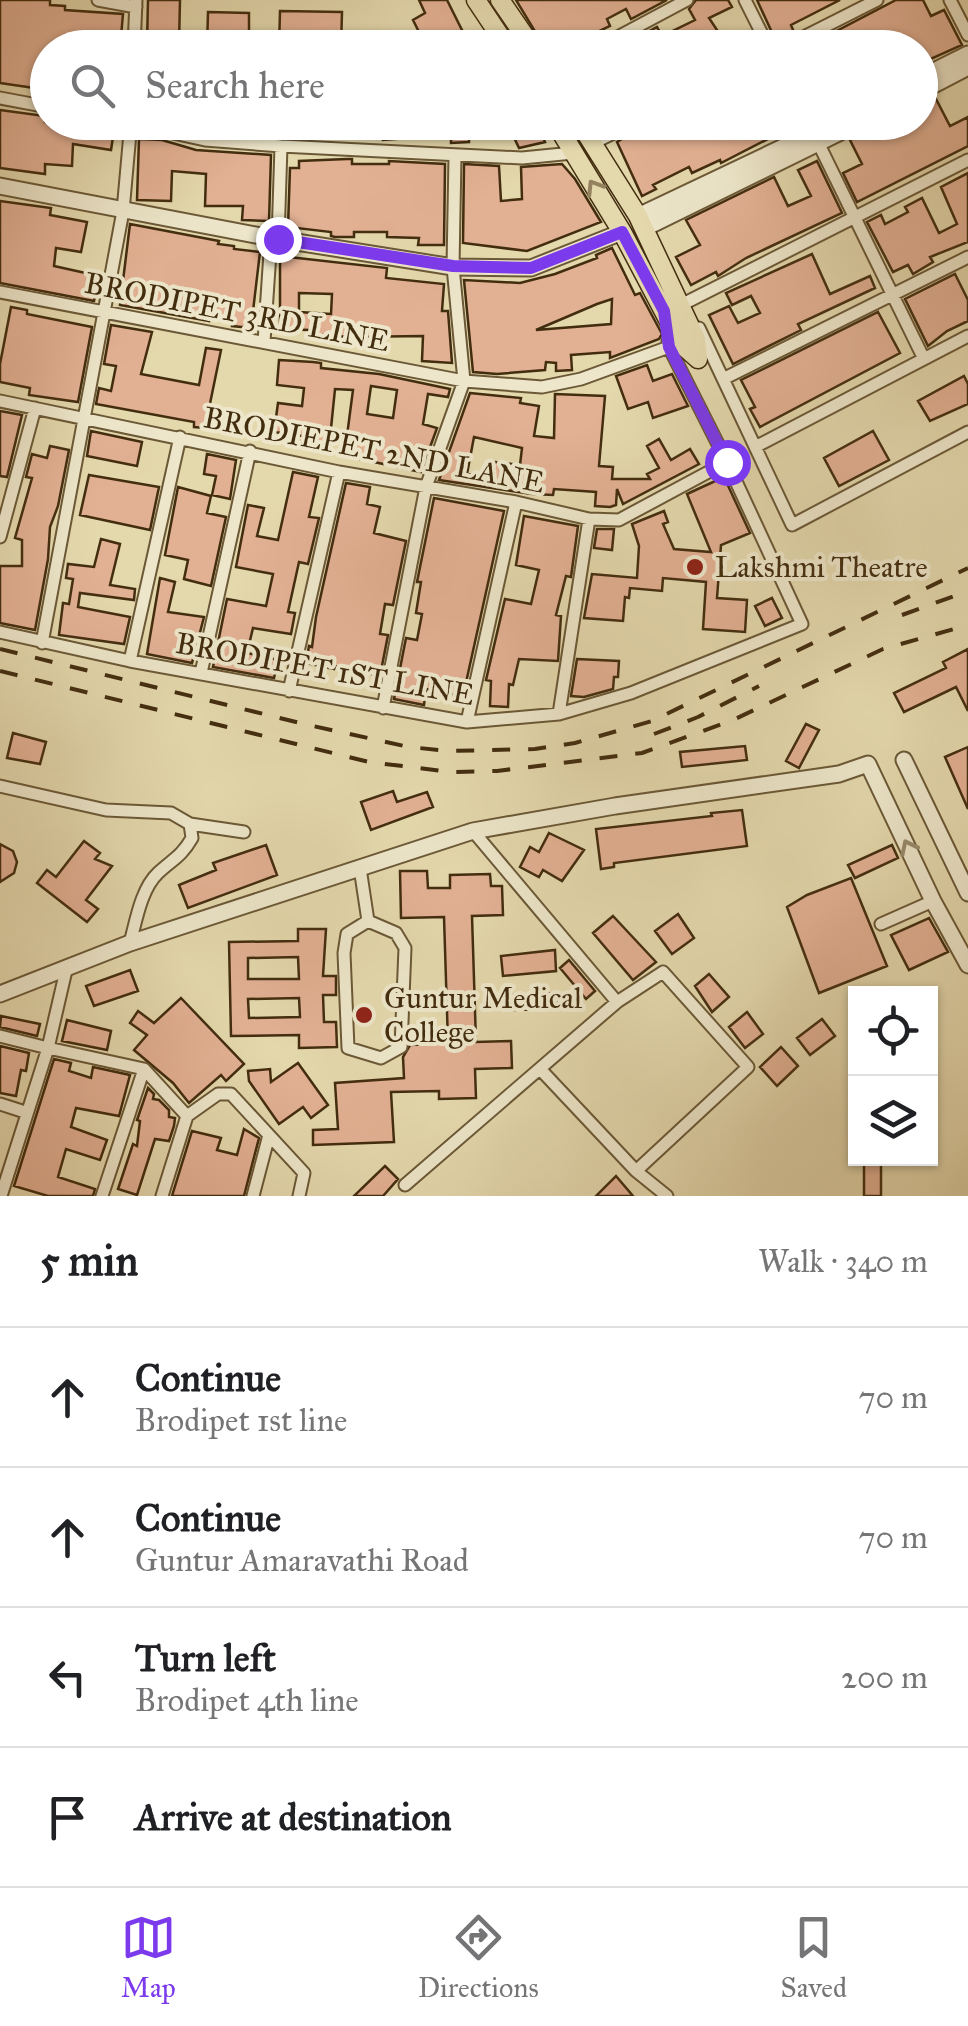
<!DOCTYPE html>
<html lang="en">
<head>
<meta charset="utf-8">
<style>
  :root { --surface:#fff; --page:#f6f6f6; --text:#202124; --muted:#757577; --line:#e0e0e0; --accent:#7c3aed }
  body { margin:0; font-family:"IM FELL Great Primer",serif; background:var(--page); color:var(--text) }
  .controls { position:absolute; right:30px; bottom:30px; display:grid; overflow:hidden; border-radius:0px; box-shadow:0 2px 8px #0004 }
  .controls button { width:90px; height:90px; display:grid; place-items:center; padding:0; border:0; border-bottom:2px solid var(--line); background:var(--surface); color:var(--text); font:50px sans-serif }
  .stop { position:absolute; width:30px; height:30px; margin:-22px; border:8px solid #7c3aed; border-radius:50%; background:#fff }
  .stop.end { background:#7c3aed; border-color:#fff; box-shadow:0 2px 10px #0008 }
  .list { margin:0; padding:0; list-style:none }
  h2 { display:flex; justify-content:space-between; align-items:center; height:130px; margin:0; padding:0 40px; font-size:42px }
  h2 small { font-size:32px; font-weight:400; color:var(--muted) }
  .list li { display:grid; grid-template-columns:65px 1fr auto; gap:30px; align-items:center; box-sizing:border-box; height:140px; padding:0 40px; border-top:2px solid var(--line) }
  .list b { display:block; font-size:38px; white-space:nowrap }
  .list p { margin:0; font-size:32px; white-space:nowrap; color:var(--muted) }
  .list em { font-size:32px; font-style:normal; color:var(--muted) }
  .icon { flex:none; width:55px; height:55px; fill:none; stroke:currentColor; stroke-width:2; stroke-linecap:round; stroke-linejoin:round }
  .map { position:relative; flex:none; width:968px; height:1196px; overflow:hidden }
  .search { position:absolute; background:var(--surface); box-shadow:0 2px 8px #0004; left:30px; right:30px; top:30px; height:110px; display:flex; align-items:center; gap:25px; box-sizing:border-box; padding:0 35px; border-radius:55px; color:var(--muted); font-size:38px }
  .sheet { height:690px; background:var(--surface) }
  nav { display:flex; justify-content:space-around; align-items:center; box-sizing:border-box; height:140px; border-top:2px solid var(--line); background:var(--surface); font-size:28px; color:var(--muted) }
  nav a { display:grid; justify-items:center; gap:5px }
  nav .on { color:var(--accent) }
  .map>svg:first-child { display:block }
</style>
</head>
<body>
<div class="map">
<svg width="968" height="1196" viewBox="0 0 968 1196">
  <rect width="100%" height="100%" fill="#e4d8ad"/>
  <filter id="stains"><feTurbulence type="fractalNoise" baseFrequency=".002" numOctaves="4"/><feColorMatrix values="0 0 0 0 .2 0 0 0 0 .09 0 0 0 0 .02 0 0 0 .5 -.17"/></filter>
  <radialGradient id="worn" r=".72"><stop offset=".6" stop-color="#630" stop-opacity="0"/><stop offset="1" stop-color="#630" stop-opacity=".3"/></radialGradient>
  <path fill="#e2b093" stroke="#432d0f" stroke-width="2.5" fill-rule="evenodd" d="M0 0H50V5L65 6V10L123 14 120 48 61 43V48H48V90L0 83Z
    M148 0H180L179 44 147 43Z
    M419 0H447L462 30 476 48H427L413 20 425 13Z
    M516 0H667L631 19 626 9 607 19 610 26 593 34 595 38 588 48H583L578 37 557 48H545Z
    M696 0H728L732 7 709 18 729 48H713L708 36 684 48H618L657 27 662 36 695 20 689 9Z
    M757 0H840L791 25 793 30 775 39Z
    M896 0H923L931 16 944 10 962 45 924 62 920 48H804Z
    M280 11 342 12 341 48H279Z
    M208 12 249 13V48H207Z
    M935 97 950 126 968 117V146L857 202 843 173 862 164 850 140 867 132 874 122H920V103Z
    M0 110 45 116V122H74V132L113 137 111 150 73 144 72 166 45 164V174L0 168Z
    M383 122H536L545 142 519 148 510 129 494 137H469V142L451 143V135L383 140Z
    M650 122H799V123L721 163 720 160 692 173 689 167 653 185 656 189 642 196 617 142Z
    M139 139 162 140 196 150 271 155 269 221 242 220 243 206H205L206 174 172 171 171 201 137 200Z
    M347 159H352V164H389V161L445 164 444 245H418L419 238 387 237V232H354V237H335L331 236V232L288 227 290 168H299V161Z
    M817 161 842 213 746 258 718 276 716 272 691 285 676 257 700 245 686 220 774 177 788 206 811 196 798 170Z
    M464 164 499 166 501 201 522 199 521 167 562 164 575 179 601 222 527 251 463 243Z
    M968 173V242L930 257 933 262 913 274 908 265 893 272 867 222 881 215 885 224 908 212 905 207 922 198 939 233 957 224 941 187Z
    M0 201 51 208 50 215 87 222 81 252 56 248 54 266 99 276 94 301 0 283Z
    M130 224 219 241 218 244 234 246V249L260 252 251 328 232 326V317L209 316V321L120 305Z
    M612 248 635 295 640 293 662 334 659 339 610 358V352L571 355 572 370 556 371V363L546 362 545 370 497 374 473 372 464 280 520 283 555 274 597 258 596 255ZM612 299 611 324 536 330 597 304Z
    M812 254 830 294 870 276 875 288 798 324 801 330 733 364 709 315 729 306 738 323 760 313 751 296 732 305 726 293Z
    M280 256 387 268 386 278 444 284 442 311H448L452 363 422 361 423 336 350 337 309 334V330L280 329ZM299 293 332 294 331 314 299 312Z
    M955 274 968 300V321L947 331 928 346 905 299Z
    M11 307 27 310V314L92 327 78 402 29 395 30 388 0 382V364Z
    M878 312 900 353 760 427 750 409 755 407 741 380Z
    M111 325 152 332 141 374 199 385 206 348 221 350 205 428 194 427V422L96 404 99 388 111 391 116 366 104 364Z
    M279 360 313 362 321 363V368L379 374 450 389 448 397 428 394 423 424 437 428 421 472 355 458 356 453 345 451 353 390 335 389 329 448 301 444 303 436 274 432 278 403 302 406 304 388 277 385ZM371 386 397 390 393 418 367 414Z
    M647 365 653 381 672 374 688 406 653 418 648 402 628 409 616 376Z
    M964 376 968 384V404L930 421 918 401Z
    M470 393 521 398 520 403 539 406 534 436 554 438 555 394 605 396 599 466 613 467 612 479H650L647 474 659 468 647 446 659 439 671 460 690 449 699 464 623 504 617 489 616 505 610 507 595 506 596 492 554 489 553 495 532 494 439 480ZM474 437 522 448 520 465 494 462 492 477 467 474Z
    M0 411 22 415 7 477 0 476Z
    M91 431 142 442 137 466 87 456Z
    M873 431 889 460 839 486 824 458Z
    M50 446 69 450 58 506 50 527 48 559 35 630 0 623V566H22V540L15 538 32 478 26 477 32 454 47 458Z
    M207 454 236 460 230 499 212 495 216 476 204 474Z
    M293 472 318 477 309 517 319 518 308 564 299 562 288 612 295 613 291 634 253 628 247 653 278 660 274 678 213 667 227 599 266 606 273 574 236 567 248 505 264 508 257 536 278 540Z
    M89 475 159 487 150 530 80 515Z
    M724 477 750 533 721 545 717 598 747 600 745 632 703 629 706 582 663 578 662 591 630 588 629 598 625 597 623 621 584 618 592 574 637 578 639 546 632 524 664 511 668 522 663 524 674 549 711 552 687 494Z
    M346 483 370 487 367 504 380 507 374 533 406 541 393 605 385 604 380 634 388 635 380 676 335 666 334 669 306 663 309 646 312 647 316 617Z
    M178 487 211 496 207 513 226 517 211 586 184 579 188 560 165 555Z
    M434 498 504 511 463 696 426 689 424 705 394 699 406 638 417 640 422 614 416 613 421 582H417Z
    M524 516 578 526 571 577 566 576 556 615 561 616 558 661 519 659 513 685 509 684 508 707 490 706 491 681 486 680 505 599 531 604 539 570 516 565Z
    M597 529H614L612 550 594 548Z
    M101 539 120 544 110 585 135 589 134 600 80 593 78 607 130 617 124 644 59 635 63 603 69 604 73 579 66 578 68 564 94 567Z
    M160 578 175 582 168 612 204 617 192 663 147 654Z
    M772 598 782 618 765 626 755 606Z
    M968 649V711L956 687 904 712 894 693 946 668 943 662Z
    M577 659 619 661 618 677H614L613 689 584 697 571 696Z
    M806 724 819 730 799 768 786 761Z
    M13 733 46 742 40 764 7 758Z
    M745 746 747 760 682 767 680 752Z
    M968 747V809L945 757Z
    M393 791 397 802 427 792 433 807 371 830 361 802Z
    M742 810 747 846 614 863V867L601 869 596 829 712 816 711 813Z
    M549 833 584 850 562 881 543 870 539 877 520 867 530 847 539 852Z
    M84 841 100 853 95 859 112 866 86 900 98 909 87 922 37 883 47 870 56 877Z
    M0 844 13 851 17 862 14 873 0 882Z
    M266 845 277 875 188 908 179 885 216 870 213 863Z
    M892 845 898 858 855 878 848 865Z
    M400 871H427L428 888H450V875L490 874 491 886H502L503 915 472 916 476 1042 511 1041 512 1068 475 1069 476 1098 439 1099V1091L391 1092 394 1142 313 1145V1130L338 1129 335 1083 404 1078 403 1057 410 1045 448 1043 444 917 401 918Z
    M851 878 887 966 819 993 787 907 807 895Z
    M678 914 694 938 672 954 655 931Z
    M613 916 656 962 633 980 593 933Z
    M929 918 948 952 909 970 891 935Z
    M298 929H326L323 976H336V995H323L324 1022H336L337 1047 299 1048V1035L231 1036 229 942 298 941ZM298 957 299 979H248V958ZM299 998 300 1017 249 1018 248 999Z
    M555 950 556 971 503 976 501 956Z
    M569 960 595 991 586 999 560 968Z
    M130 970 138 991 94 1006 86 986Z
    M709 974 729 997 712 1012 695 986Z
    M557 993V1009L513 1010 512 995Z
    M181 998 244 1064 226 1081 221 1075 189 1103 173 1083 134 1050 147 1035 130 1023 138 1011 154 1023Z
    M747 1012 763 1034 745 1048 729 1027Z
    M1 1016 40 1024 37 1036 0 1027Z
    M822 1019 835 1036 810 1055 797 1038Z
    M67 1020 111 1031 107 1050 62 1041Z
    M0 1046 29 1053 26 1071 21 1070 16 1096 0 1093Z
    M781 1047 798 1066 777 1086 760 1067Z
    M54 1059 71 1063 69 1071 91 1078 93 1067 130 1075 119 1116 76 1108 71 1127 107 1140 100 1160 66 1149 58 1177 95 1189 93 1196H48L14 1186Z
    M298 1063 328 1105 311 1118 303 1107 279 1124 249 1081 248 1071 270 1069 271 1082Z
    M148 1088 154 1094 153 1099 159 1100 169 1110V1117L175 1118 174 1126 169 1141 155 1139 137 1195 118 1189 133 1144 137 1146 140 1121 137 1120Z
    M244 1129 259 1138 244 1196H172L192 1131 221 1138 217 1150 237 1155Z
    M864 1160H881V1196H864Z
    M385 1166 398 1179 383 1196H354Z
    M616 1176 633 1196H596Z"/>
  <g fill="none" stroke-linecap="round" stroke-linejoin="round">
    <g stroke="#6b5836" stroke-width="15">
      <path id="minor" d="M98 0 136 7
        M745 0 769 48
        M950 0 968 35
        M134 48 136 0
        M597 48 687 0
        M782 48 877 0
        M0 98 48 107
        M123 122 205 140 281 146 522 158 573 153
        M808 122 923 357
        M591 144 636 122
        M278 239 281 146
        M0 292 464 381 542 387 581 379 669 347 668 341
        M679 306 968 160
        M699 328 792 525 968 432
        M264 342 271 238
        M725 378 968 257
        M0 401 339 472 516 502 589 519 619 520 727 462
        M757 446 968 336
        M0 537 35 408
        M0 632 130 661 467 722 559 714 631 693 802 624 727 462 669 347
        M42 643 123 211 131 122
        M130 661 180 437
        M201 673 250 451
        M289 691 339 472
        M383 708 426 487 464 381 453 267 455 156
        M559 714 589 519
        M467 722 516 502
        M0 786 106 810 171 813 190 824 192 838C181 857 173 859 158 873 141 889 136 921 130 943
        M190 824 244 832
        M473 831 617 1002
        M360 868 368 921 347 934 344 953 348 1048 381 1058 401 1047 405 948 396 933 368 921
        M881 924 933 901
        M67 966 48 1048 144 1069 187 1116 162 1196
        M0 1036 48 1048 1 1196
        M541 1070 636 1171 667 1196
        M0 1104 25 1112
        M187 1116 218 1094H231L304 1173 299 1196
        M405 1185 617 1002 663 972 748 1067 636 1171
        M102 1196 144 1069
        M253 1196 269 1135"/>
    </g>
    <g stroke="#6b5836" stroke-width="19">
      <path id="tertiary" d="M920 78 968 54
        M920 92 968 67
        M0 186 271 238 453 267 531 268 622 232
        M638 216 836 122
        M643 229 861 122
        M904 760 968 893
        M0 994 130 943 473 831 615 806 839 774 868 764 933 901 968 965"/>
    </g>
    <g stroke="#432d0f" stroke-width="21">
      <path id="primary" d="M476 0 508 48
        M500 0 533 48
        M555 122 622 232 681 344 698 359
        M579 122 638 216 696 339 698 359"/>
    </g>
    <use href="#minor" stroke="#ede6ca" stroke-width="11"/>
    <use href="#tertiary" stroke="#ede6ca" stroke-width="15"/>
    <use href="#primary" stroke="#e4d8ad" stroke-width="18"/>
    <path stroke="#432d0f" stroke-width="4" stroke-dasharray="18 18" stroke-linecap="butt" d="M902 615 968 591
      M0 649 304 724 409 747 449 751 535 749 575 743 652 721 968 568
      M0 671 369 762 451 772 497 771 642 753 733 720 883 649 968 625
      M654 734 698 717 759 686"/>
  </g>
  <defs><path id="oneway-chevron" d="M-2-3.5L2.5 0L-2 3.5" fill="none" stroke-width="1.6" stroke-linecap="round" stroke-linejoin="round" transform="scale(2.5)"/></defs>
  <use stroke="#94825e" href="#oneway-chevron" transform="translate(594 187) rotate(-122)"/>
  <use stroke="#988a6c" href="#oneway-chevron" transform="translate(908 847) rotate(-116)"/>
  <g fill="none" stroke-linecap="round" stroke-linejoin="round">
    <path stroke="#7c3aed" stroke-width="12" d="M278 239 453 266 531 268 622 232 664 311 669 347 727 462"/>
  </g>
  <g fill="#8f2418" stroke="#ede6ca" stroke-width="4">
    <circle cx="695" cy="567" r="10"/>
    <circle cx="364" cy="1015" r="10"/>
  </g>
  <g text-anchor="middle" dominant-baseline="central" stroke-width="8" stroke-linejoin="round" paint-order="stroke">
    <g font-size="30" fill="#432d0f" stroke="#ede6ca">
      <text transform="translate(237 312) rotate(11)">BRODIPET 3RD LINE</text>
      <text transform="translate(374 450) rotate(11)">BRODIEPET 2ND LANE</text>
      <text transform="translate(325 669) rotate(10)">BRODIPET 1ST LINE</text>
    </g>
    <g font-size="30" fill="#432d0f" stroke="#ede6ca" text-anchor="start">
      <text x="715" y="567">Lakshmi Theatre</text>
      <text x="384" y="998">Guntur Medical<tspan x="384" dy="34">College</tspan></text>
    </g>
  </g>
  <rect width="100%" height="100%" filter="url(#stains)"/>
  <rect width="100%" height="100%" fill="url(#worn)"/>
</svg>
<div class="controls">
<button><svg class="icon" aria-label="locate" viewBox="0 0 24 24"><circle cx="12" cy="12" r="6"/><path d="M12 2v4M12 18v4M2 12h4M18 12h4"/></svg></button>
<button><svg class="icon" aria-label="layers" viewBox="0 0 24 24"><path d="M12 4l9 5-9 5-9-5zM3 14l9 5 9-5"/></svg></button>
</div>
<div class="stop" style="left:727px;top:462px"></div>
<div class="stop end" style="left:278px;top:239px"></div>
<div class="search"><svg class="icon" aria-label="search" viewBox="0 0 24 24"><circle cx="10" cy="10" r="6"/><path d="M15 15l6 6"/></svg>Search here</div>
</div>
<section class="sheet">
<h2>5 min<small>Walk · 340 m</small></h2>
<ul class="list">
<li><svg class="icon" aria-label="ahead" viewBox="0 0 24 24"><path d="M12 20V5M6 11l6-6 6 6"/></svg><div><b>Continue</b><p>Brodipet 1st line</p></div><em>70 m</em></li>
<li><svg class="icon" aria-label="ahead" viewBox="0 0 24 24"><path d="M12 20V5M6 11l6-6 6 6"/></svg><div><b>Continue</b><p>Guntur Amaravathi Road</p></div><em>70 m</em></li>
<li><svg class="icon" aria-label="left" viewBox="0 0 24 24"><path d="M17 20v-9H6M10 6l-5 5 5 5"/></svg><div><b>Turn left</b><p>Brodipet 4th line</p></div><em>200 m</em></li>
<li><svg class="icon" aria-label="arrive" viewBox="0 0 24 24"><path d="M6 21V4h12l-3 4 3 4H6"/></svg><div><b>Arrive at destination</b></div></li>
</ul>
</section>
<nav>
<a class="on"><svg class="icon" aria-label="map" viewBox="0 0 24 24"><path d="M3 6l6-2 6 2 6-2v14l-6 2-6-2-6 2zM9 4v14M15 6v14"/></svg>Map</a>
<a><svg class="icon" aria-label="directions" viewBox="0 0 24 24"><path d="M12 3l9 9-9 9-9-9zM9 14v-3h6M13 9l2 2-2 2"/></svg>Directions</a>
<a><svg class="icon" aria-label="saved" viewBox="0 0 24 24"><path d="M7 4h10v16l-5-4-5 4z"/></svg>Saved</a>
</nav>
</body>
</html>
